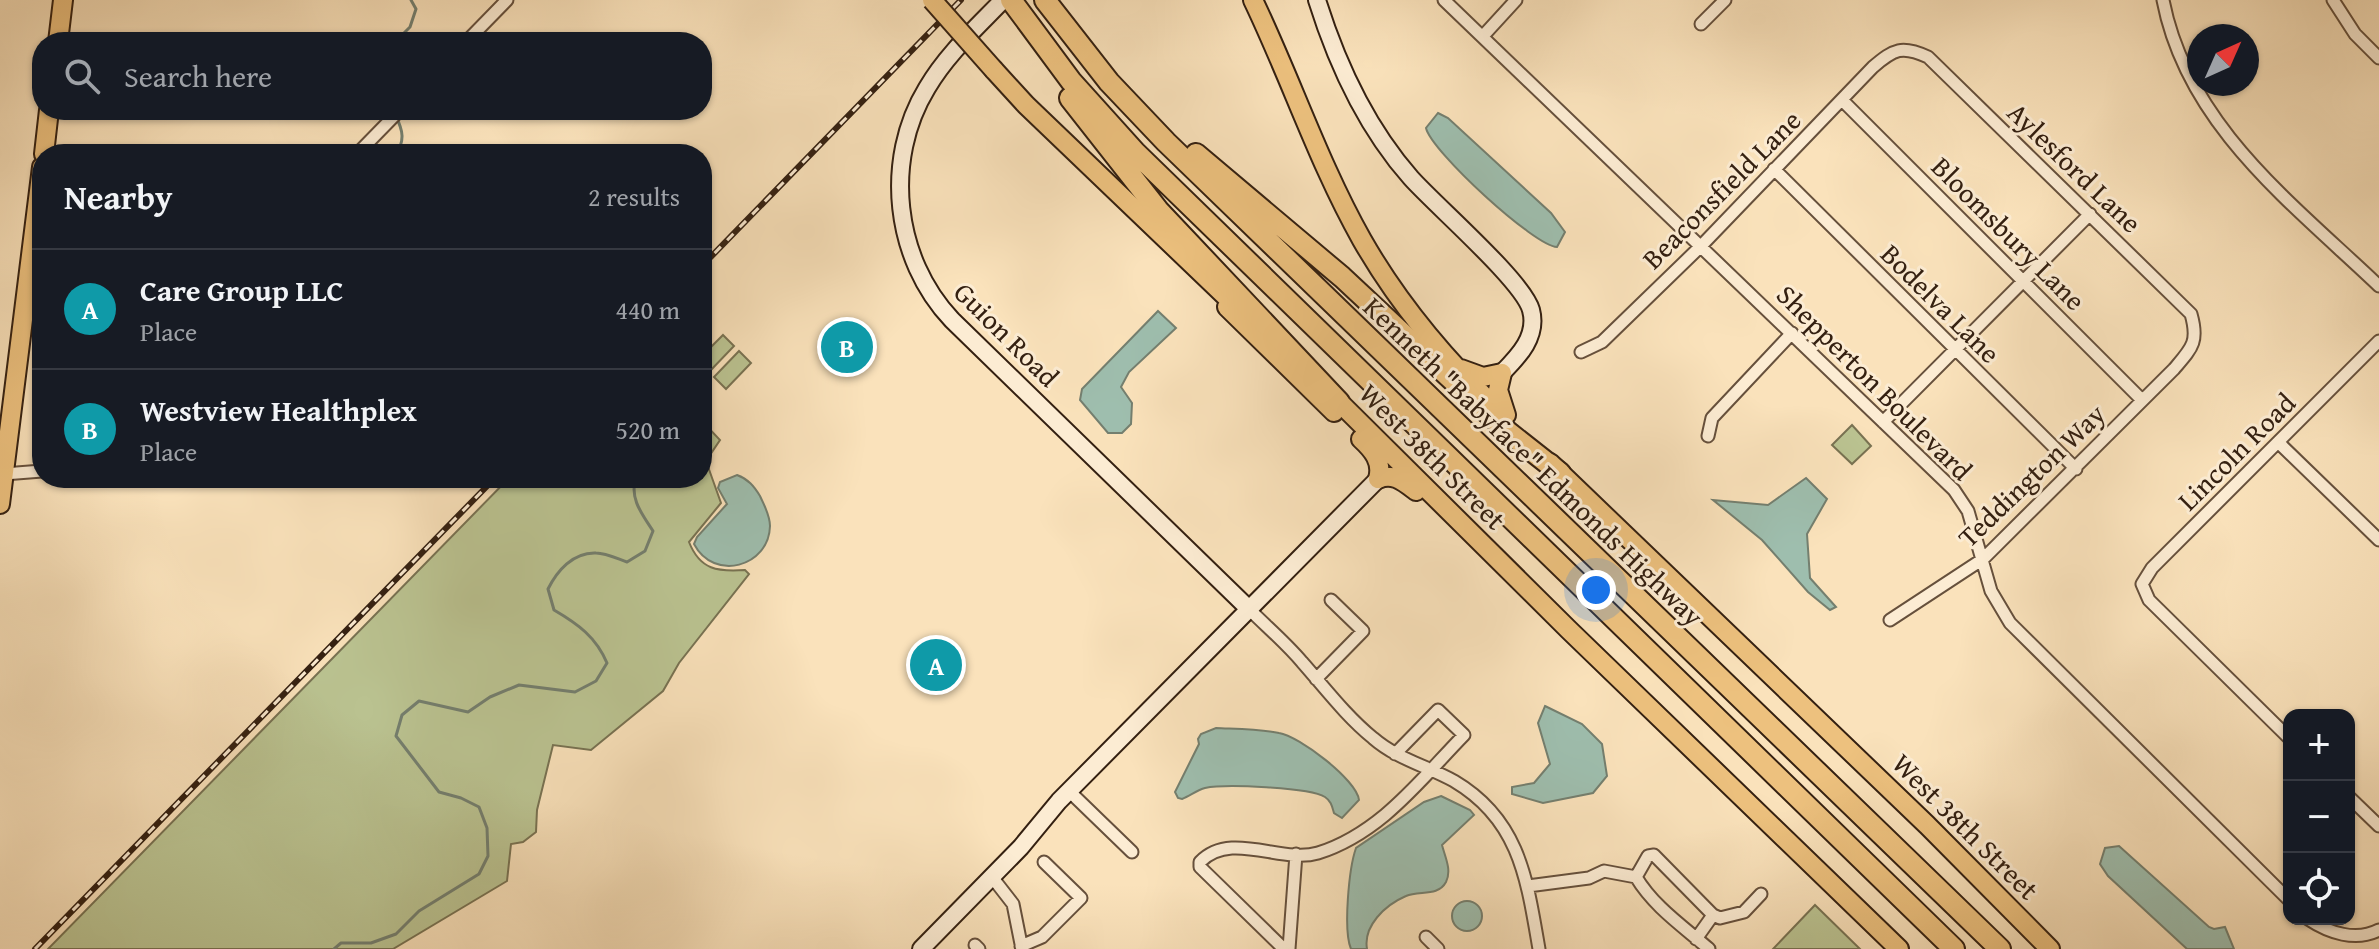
<!DOCTYPE html>
<html lang="en">
<head>
<meta charset="utf-8">
<style>
  :root { --surface:#171b24; --page:#242831; --text:#f1f3f6; --muted:#9ea1a6; --line:#363941; --accent:#7c3aed }
  body { margin:0; font-family:"Gentium Book Plus",serif; background:var(--page); color:var(--text) }
  .controls { position:absolute; right:24px; bottom:24px; display:grid; overflow:hidden; border-radius:16px; box-shadow:0 2px 6px #0004 }
  .controls button { width:72px; height:72px; display:grid; place-items:center; padding:0; border:0; border-bottom:2px solid var(--line); background:var(--surface); color:var(--text); font:40px sans-serif }
  .compass { position:absolute; left:2187px; top:24px; width:72px; height:72px; border-radius:50%; background:var(--surface); box-shadow:0 2px 6px #0004; rotate:45deg }
  .you { position:absolute; left:1596px; top:590px; width:28px; height:28px; margin:-20px; border:6px solid #fff; border-radius:50%; background:#1a73e8; box-shadow:0 0 0 12px #1a73e833 }
  .badge { display:grid; place-items:center; width:52px; height:52px; border-radius:50%; background:var(--accent); color:#fff; font-size:26px; font-weight:700 }
  .pin { position:absolute; translate:-50% -50%; border:4px solid #fff; box-shadow:0 2px 8px #0006 }
  .list { margin:0; padding:0; list-style:none }
  h2 { display:flex; justify-content:space-between; align-items:center; height:104px; margin:0; padding:0 32px; font-size:34px }
  h2 small { font-size:26px; font-weight:400; color:var(--muted) }
  .list li { display:grid; grid-template-columns:52px 1fr auto; gap:24px; align-items:center; box-sizing:border-box; height:120px; padding:0 32px; border-top:2px solid var(--line) }
  .list b { display:block; font-size:30px; white-space:nowrap }
  .list p { margin:0; font-size:26px; white-space:nowrap; color:var(--muted) }
  .list em { font-size:26px; font-style:normal; color:var(--muted) }
  .icon { flex:none; width:44px; height:44px; fill:none; stroke:currentColor; stroke-width:2; stroke-linecap:round; stroke-linejoin:round }
  .map { position:relative; flex:none; width:2379px; height:949px; overflow:hidden }
  .search { position:absolute; background:var(--surface); box-shadow:0 2px 6px #0004; left:32px; top:32px; width:680px; height:88px; display:flex; align-items:center; gap:20px; box-sizing:border-box; padding:0 28px; border-radius:32px; color:var(--muted); font-size:30px }
  .panel { position:absolute; background:var(--surface); box-shadow:0 2px 6px #0004; left:32px; top:144px; width:680px; height:344px; border-radius:32px }
  .map>svg:first-child { display:block }
</style>
</head>
<body>
<div class="map">
<svg width="2379" height="949" viewBox="0 0 2379 949">
  <rect width="100%" height="100%" fill="#fae2bb"/>
  <filter id="stains"><feTurbulence type="fractalNoise" baseFrequency=".0025" numOctaves="4"/><feColorMatrix values="0 0 0 0 .2 0 0 0 0 .09 0 0 0 0 .02 0 0 0 .5 -.17"/></filter>
  <radialGradient id="worn" r=".72"><stop offset=".6" stop-color="#630" stop-opacity="0"/><stop offset="1" stop-color="#630" stop-opacity=".3"/></radialGradient>
  <path fill="#bbc492" stroke="#787252" stroke-width="2" d="M723 335 734 346 709 372 702 365V356Z
    M739 351 751 363 726 389 714 377Z
    M702 421 720 440 706 461 721 503 689 542C700 570 718 572 745 570L749 574 679 663 663 691 591 750 553 745 537 810 536 832 523 842 511 844 507 881 393 949H48L509 478H702Z
    M1852 425 1871 446 1852 464 1832 445Z
    M1815 905 1860 949H1773Z"/>
  <path fill="#9ebeae" stroke="#747f6f" stroke-width="2" d="M1438 113 1448 118 1551 213 1565 232 1557 247C1534 246 1431 151 1426 128Z
    M1158 311 1176 328 1129 372 1121 387 1132 403 1131 424 1122 433H1108L1080 400 1082 389Z
    M737 475C748 479 754 486 760 496 764 505 770 515 770 526 769 567 714 582 694 544L697 537 727 504 718 488 720 482Z
    M1806 478 1827 499 1807 534 1810 578 1836 607 1830 610 1808 592 1762 540 1713 500 1768 505Z
    M1545 706 1582 724 1602 744 1607 776 1593 793 1543 803 1512 794V787L1534 783 1550 764 1538 723Z
    M1216 728C1236 729 1259 729 1279 733 1299 736 1357 780 1359 800L1342 818 1334 813C1332 806 1331 801 1325 797 1309 787 1224 784 1205 788 1197 790 1190 796 1182 799L1178 798 1175 792 1199 744 1198 739 1201 734Z
    M1441 796 1470 810 1474 815 1442 845C1445 857 1452 870 1446 882 1438 897 1419 890 1406 896 1385 905 1363 926 1367 949H1351C1343 930 1349 868 1356 848L1424 802Z
    M2119 846 2209 927 2214 929 2225 927 2234 949H2187L2108 876 2100 864 2105 848Z
    M1452 916a15 15 0 1 1 30 0a15 15 0 1 1-30 0Z"/>
  <g fill="none" stroke-linecap="round" stroke-linejoin="round">
    <path stroke="#747f6f" stroke-width="3" d="M395 42 410 27 416 9 411 0
      M396 154C405 141 403 130 396 117
      M334 949 341 943H371L396 934 419 911 479 874 488 856 487 828 479 807 461 798 439 792 396 736 402 715 419 701 468 712 490 697 519 685 575 692 596 681 607 663C596 637 578 624 554 610L548 589C557 571 573 552 596 553 606 553 618 559 627 562L645 551 653 531C642 514 629 498 636 478"/>
    <g stroke="#66503c" stroke-width="15">
      <path id="street" d="M1444 0 1954 490 1968 511 1991 591 2010 623 2289 900
        M2163 0C2187 125 2292 203 2379 286
        M2333 0 2355 34 2379 58
        M1701 24 1725 0
        M1483 36 1516 0
        M466 42 507 0
        M1842 100 2142 400
        M357 154 400 110
        M1774 169 2076 469
        M1581 352 1602 342 1702 245 1873 67C1894 49 1902 45 1928 57L2191 314C2199 342 2192 348 2174 369L1983 559 1890 620
        M1883 422 2090 214
        M1708 436 1712 418 1792 333
        M2279 443 2379 540
        M4 474 42 471
        M1250 610C1267 627 1286 643 1302 662 1325 688 1346 716 1373 738 1397 759 1427 766 1454 781 1520 820 1527 880 1539 949
        M1316 679 1363 631 1331 600
        M2289 738 2149 600 2142 584 2152 568 2379 341
        M1069 791 1132 852
        M2349 797 2379 826
        M992 877 1013 904 1022 949
        M1636 877 1648 856 1654 855 1713 915 1720 918 1744 912 1761 894
        M1636 877C1654 907 1684 927 1709 949
        M1528 886 1589 878 1604 871 1636 877
        M2308 919C2329 933 2356 942 2379 930
        M1426 937 1438 949
        M1696 939 1713 915
        M975 945 979 949
        M1021 946 1042 937 1081 898 1044 862
        M1284 949 1200 867V862C1231 830 1281 864 1318 853 1381 833 1420 780 1464 735L1438 710 1395 754
        M1289 949 1296 854"/>
    </g>
    <g stroke="#342011" stroke-width="20">
      <path id="secondary" d="M1003 0C976 28 947 54 927 88 883 160 894 259 952 320L1250 610
        M1317 0C1337 64 1366 127 1411 178 1436 206 1523 281 1531 310 1538 336 1519 356 1502 373
        M921 949 1021 847 1059 801 1378 479"/>
    </g>
    <g stroke="#342011" stroke-width="22">
      <path id="primary" d="M1253 0C1291 79 1319 164 1362 240 1398 303 1444 358 1496 408
        M58 42 63 0
        M994 70 1026 105 1241 311
        M44 154 49 110
        M1227 307 1334 412
        M1461 369 1483 377 1502 373 1498 390 1506 415
        M1330 393 1569 630 1899 949
        M1361 439C1373 450 1383 462 1378 479 1393 472 1404 482 1416 491
        M1550 463 1927 825 2050 949
        M0 504 42 167"/>
    </g>
    <g stroke="#342011" stroke-width="24">
      <path id="highway" d="M1011 0 1071 81 1135 152 1954 949
        M1045 0 1109 82 1166 142 2000 949
        M1070 98 1158 210 1339 402
        M1196 154 1342 277 1508 432 1560 473"/>
    </g>
    <use href="#street" stroke="#fcecd3" stroke-width="11"/>
    <use href="#secondary" stroke="#fcecd3" stroke-width="16"/>
    <use href="#primary" stroke="#edc17e" stroke-width="18"/>
    <use href="#highway" stroke="#edc17e" stroke-width="20"/>
    <g stroke="#342011" stroke-width="6">
      <path id="rail" d="M702 266 961 0
        M35 949 495 478"/>
    </g>
    <use href="#rail" stroke="#fcecd3" stroke-width="3" stroke-dasharray="9" stroke-linecap="butt"/>
    <g stroke="#342011" stroke-width="22" stroke-linecap="butt">
      <path id="primary-bridge" d="M932 0 994 70"/>
    </g>
    <use href="#primary-bridge" stroke="#edc17e" stroke-width="18"/>
  </g>
  <g text-anchor="middle" dominant-baseline="central" stroke-width="6" stroke-linejoin="round" paint-order="stroke">
    <g font-size="28" fill="#342011" stroke="#fcecd3">
      <text transform="translate(2075 167) rotate(44)">Aylesford Lane</text>
      <text transform="translate(1721 189) rotate(-45)">Beaconsfield Lane</text>
      <text transform="translate(2009 233) rotate(45)">Bloomsbury Lane</text>
      <text transform="translate(1941 303) rotate(45)">Bodelva Lane</text>
      <text transform="translate(1007 334) rotate(45)">Guion Road</text>
      <text transform="translate(1875 382) rotate(45)">Shepperton Boulevard</text>
      <text transform="translate(2236 451) rotate(-45)">Lincoln Road</text>
      <text transform="translate(1433 456) rotate(45)">West 38th Street</text>
      <text transform="translate(1534 461) rotate(44)">Kenneth "Babyface" Edmonds Highway</text>
      <text transform="translate(2031 475) rotate(-44)">Teddington Way</text>
      <text transform="translate(1966 826) rotate(45)">West 38th Street</text>
    </g>
  </g>
  <rect width="100%" height="100%" filter="url(#stains)"/>
  <rect width="100%" height="100%" fill="url(#worn)"/>
</svg>
<div class="controls">
<button>+</button>
<button>−</button>
<button><svg class="icon" aria-label="locate" viewBox="0 0 24 24"><circle cx="12" cy="12" r="6"/><path d="M12 2v4M12 18v4M2 12h4M18 12h4"/></svg></button>
</div>
<svg class="compass" viewBox="-18 -18 36 36"><path d="M0-13l5 13h-10z" fill="#e53935"/><path d="M0 13l5-13h-10z" fill="#9ea1a6"/></svg>
<div class="you"></div>
<div class="pin badge" style="left:936px;top:665px;background:#0f9aa8">A</div>
<div class="pin badge" style="left:847px;top:347px;background:#0f9aa8">B</div>
<div class="search"><svg class="icon" aria-label="search" viewBox="0 0 24 24"><circle cx="10" cy="10" r="6"/><path d="M15 15l6 6"/></svg>Search here</div>
<section class="panel">
<h2>Nearby<small>2 results</small></h2>
<ul class="list">
<li><span class="badge" style="background:#0f9aa8">A</span><div><b>Care Group LLC</b><p>Place</p></div><em>440 m</em></li>
<li><span class="badge" style="background:#0f9aa8">B</span><div><b>Westview Healthplex</b><p>Place</p></div><em>520 m</em></li>
</ul>
</section>
</div>
</body>
</html>
